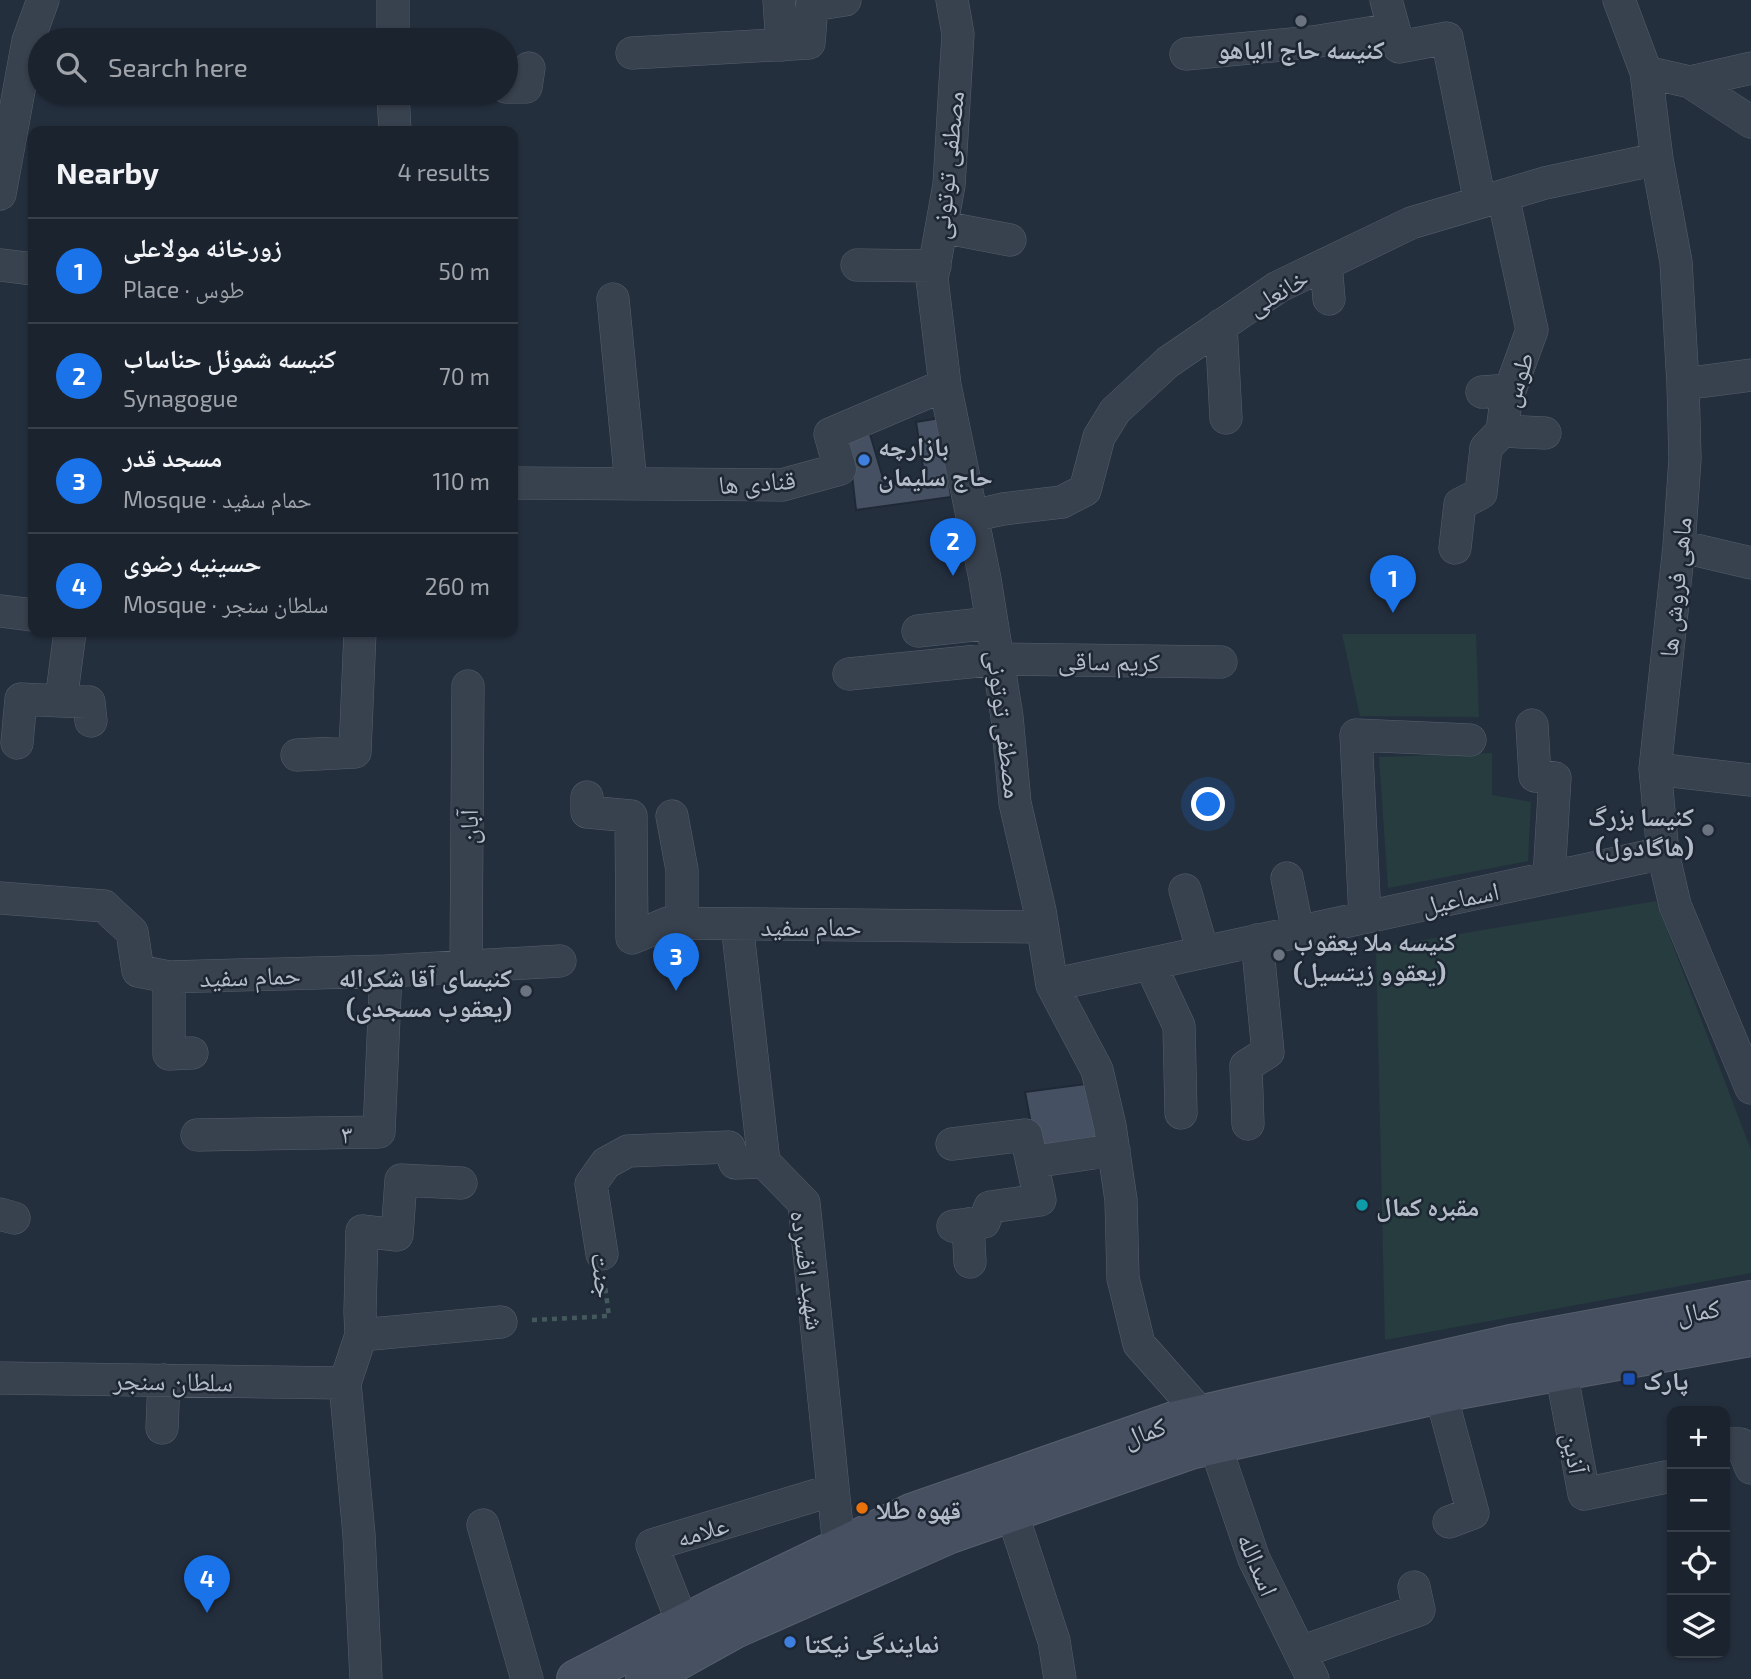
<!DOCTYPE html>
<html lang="en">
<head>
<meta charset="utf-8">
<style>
  :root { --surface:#1b232e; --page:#282f3a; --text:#f1f3f6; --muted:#a0a4aa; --line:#39404a; --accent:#1a73e8 }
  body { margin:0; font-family:"Exo 2","Noto Naskh Arabic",sans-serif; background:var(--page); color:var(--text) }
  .controls { position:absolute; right:21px; bottom:21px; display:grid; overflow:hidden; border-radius:14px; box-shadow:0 2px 5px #0004 }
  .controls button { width:63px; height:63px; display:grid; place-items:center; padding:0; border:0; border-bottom:2px solid var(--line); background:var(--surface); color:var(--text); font:35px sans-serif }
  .you { position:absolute; left:1209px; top:805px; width:24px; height:24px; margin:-18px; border:5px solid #fff; border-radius:50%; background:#1a73e8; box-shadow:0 0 0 10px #1a73e833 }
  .badge { display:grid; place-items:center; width:46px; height:46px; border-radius:50%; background:var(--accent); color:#fff; font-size:23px; font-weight:700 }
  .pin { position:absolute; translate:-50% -58px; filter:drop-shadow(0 2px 4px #0008) }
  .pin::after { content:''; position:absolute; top:37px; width:24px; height:21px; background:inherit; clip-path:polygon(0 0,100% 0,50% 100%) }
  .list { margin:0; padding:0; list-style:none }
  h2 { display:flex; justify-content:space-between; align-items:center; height:91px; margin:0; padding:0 28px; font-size:30px }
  h2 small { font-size:23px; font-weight:400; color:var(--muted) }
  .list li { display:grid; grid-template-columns:46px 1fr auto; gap:21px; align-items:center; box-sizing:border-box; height:105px; padding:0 28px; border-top:2px solid var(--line) }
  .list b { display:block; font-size:26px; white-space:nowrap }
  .list p { margin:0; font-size:23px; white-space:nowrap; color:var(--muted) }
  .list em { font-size:23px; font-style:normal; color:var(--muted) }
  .icon { flex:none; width:38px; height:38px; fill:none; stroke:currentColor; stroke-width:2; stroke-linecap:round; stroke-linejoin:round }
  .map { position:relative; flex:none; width:1751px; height:1679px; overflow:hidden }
  .search { position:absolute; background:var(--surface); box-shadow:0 2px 5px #0004; left:28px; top:28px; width:490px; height:77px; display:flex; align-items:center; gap:18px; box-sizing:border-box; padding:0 24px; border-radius:38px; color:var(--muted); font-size:26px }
  .panel { position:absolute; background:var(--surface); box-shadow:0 2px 5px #0004; left:28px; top:126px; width:490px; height:511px; border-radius:14px }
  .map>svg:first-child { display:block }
</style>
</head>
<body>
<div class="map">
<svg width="1751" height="1679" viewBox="0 0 1751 1679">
  <rect width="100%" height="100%" fill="#242f3e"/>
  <path fill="#263c3f" d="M1342 634H1476L1479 717 1360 716Z
    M1492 753V795L1531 802 1528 861 1388 888 1379 757Z
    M1656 901 1751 1150V1273L1385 1340 1376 948Z"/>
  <path fill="#455162" stroke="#1f2835" stroke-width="2" d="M940 418 951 497 856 510 848 440 870 434 885 485 925 480 916 422Z
    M1093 1083 1101 1142 1036 1151 1025 1092Z"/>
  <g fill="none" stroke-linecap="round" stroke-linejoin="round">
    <g stroke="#565f6c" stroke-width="33">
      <path id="street" d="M779 0 782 45
        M952 0 958 34 949 185 932 279 945 385 985 579 1007 717 1015 803 1040 911 1052 985 1097 1070 1110 1126 1121 1200 1123 1278 1139 1344 1201 1414
        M1386 0 1399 47 1447 38 1480 202
        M1619 0 1646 72 1657 159 1676 262 1683 384 1685 459 1679 546 1655 769 1663 853 1675 905 1751 1088
        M393 40V0
        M632 53 809 43 812 5 845 0
        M1186 54 1313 42 1394 29
        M1646 72 1690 82 1751 122
        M1690 82 1751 68
        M506 87H526L529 68
        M393 93 395 131
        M0 194 28 41 43 0
        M942 227 1010 240
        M1326 264 1329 299
        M0 265 33 269
        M857 265 935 266
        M613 299 631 484
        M1221 325 1226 418
        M1683 384 1751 375
        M1482 392 1510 390
        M1502 431 1545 433
        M513 483 782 485 840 469 830 434 945 385
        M972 516 1003 509 1062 502 1085 490 1099 437 1115 411 1168 362 1278 287 1411 223 1545 183 1657 159
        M1679 546 1751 563
        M1455 548 1460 504 1481 493 1486 448 1502 431 1506 401 1532 330 1503 196
        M0 611 33 615
        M918 631 992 623
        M70 632 61 701 89 702 91 721
        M849 674 998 659 1221 662
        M1532 725 1535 776 1555 778 1549 877
        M17 743 21 699 61 701
        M297 755 355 752 360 632
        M1655 769 1751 780
        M587 797V812L631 816 632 938 668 923 1042 927
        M672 816 682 870V923
        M1287 878 1298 932
        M1185 890 1203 952
        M0 898 104 906 132 932 138 971 169 977 386 971 560 961
        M1365 917 1356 735 1470 740
        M737 924 764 1162 804 1203 839 1547
        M1150 964 1179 1026 1181 1113
        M466 967 468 686
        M169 977V1054L192 1053
        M1052 985 1663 853
        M1248 1124 1246 1066 1268 1052 1257 940
        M197 1135 379 1132 386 971
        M952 1144 1026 1135 1040 1200 990 1207 984 1222 953 1226
        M1032 1162 1114 1150
        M0 1214 14 1218
        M968 1224 970 1262
        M602 1254 591 1184 606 1163 628 1151 729 1147 735 1163 764 1162
        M361 1335 501 1322
        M1561 1371 1584 1494 1666 1477
        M0 1378 345 1383
        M1441 1395 1473 1513 1449 1522
        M162 1428 164 1380
        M1725 1444H1741L1751 1468
        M1215 1445 1254 1559 1313 1679
        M1012 1513 1054 1641 1060 1679
        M483 1525 527 1679
        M683 1624 652 1545 833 1490
        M1301 1652 1419 1610 1414 1587
        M366 1679 359 1535 345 1383 361 1335 360 1312 362 1231 397 1235 401 1180 461 1183"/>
    </g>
    <g stroke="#565f6c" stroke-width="40">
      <path id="secondary" d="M576 1679 720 1605 911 1513 1177 1420 1511 1344 1751 1300
        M645 1679 735 1629 950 1534 1190 1450 1463 1389 1751 1337"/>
    </g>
    <path stroke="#44595c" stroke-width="4.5" stroke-dasharray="5 5" stroke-linecap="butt" d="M532 1320 609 1316 605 1286"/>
    <use href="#street" stroke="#38414e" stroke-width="32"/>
    <use href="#secondary" stroke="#465061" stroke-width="38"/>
  </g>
  <g fill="#6b7280" stroke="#1d2633" stroke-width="2.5">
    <circle cx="1301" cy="21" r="7"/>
    <circle cx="1708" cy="830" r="7"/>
    <circle cx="1279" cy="955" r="7"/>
    <circle cx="526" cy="991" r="7"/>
  </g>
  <g fill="#3f7fe0" stroke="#1d2633" stroke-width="2.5">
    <circle cx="864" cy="460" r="7"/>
    <circle cx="790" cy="1642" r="7"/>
  </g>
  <circle fill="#0f9aa8" stroke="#1d2633" stroke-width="2.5" cx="1362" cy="1205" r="7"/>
  <rect fill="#1a4fb4" stroke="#1d2633" stroke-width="2.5" x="1622" y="1372" width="14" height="14" rx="3.5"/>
  <circle fill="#e8710a" stroke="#1d2633" stroke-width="2.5" cx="862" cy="1508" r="7"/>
  <g text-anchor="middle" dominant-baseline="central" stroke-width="5" stroke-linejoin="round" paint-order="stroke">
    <g font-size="26" font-weight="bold" fill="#b4bcc9" stroke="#1d2633" text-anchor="start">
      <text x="1301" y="48" text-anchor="middle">کنیسه حاج الیاهو</text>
      <text x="878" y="445">بازارچه<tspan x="878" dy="30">حاج سلیمان</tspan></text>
      <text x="1694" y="815" text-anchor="end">کنیسا بزرگ<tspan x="1694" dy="30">(هاگادول)</tspan></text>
      <text x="1293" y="940">کنیسه ملا یعقوب<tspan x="1293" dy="30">(یعقوو زیتسیل)</tspan></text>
      <text x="512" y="976" text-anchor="end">کنیسای آقا شکراله<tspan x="512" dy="30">(یعقوب مسجدی)</tspan></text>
      <text x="1376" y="1205">مقبره کمال</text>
      <text x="1643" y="1379">پارک</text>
      <text x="876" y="1508">قهوه طلا</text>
      <text x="804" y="1642">نمایندگی نیکتا</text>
    </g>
    <g font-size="26" fill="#b4bcc9" stroke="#1d2633">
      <text transform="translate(946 165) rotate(-84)">مصطفی توتونی</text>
      <text transform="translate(1277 291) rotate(-30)">خانعلی</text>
      <text transform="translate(1516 379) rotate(-72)">طوس</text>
      <text transform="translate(757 481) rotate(-4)">قنادی ها</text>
      <text transform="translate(1674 587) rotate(-84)">ماهی فروش ها</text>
      <text transform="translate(1109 660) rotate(1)">کریم ساقی</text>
      <text transform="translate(1006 724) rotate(83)">مصطفی توتونی</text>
      <text transform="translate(467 827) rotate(-90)">آبان</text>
      <text transform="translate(1460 897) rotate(-12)">اسماعیل</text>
      <text x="811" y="925">حمام سفید</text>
      <text transform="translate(250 975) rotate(-2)">حمام سفید</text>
      <text transform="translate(347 1133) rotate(-1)">۳</text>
      <text transform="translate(809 1270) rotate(82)">شهید افسرده</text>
      <text transform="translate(604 1275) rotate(83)">جنت</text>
      <text transform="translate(1698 1310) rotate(-10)">کمال</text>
      <text transform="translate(173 1380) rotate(1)">سلطان سنجر</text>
      <text transform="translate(1144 1431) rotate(-19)">کمال</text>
      <text transform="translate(1576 1453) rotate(80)">آذین</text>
      <text transform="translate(702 1530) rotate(-17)">علامه</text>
      <text transform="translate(1259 1564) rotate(67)">اسدالله</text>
    </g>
  </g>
</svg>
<div class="controls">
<button>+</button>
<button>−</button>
<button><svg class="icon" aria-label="locate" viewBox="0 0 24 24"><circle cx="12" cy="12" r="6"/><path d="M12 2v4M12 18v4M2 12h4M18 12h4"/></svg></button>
<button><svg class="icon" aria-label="layers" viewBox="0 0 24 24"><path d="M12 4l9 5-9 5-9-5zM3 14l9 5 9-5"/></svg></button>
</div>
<div class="you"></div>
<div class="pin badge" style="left:1393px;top:613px">1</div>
<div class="pin badge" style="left:953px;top:576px">2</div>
<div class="pin badge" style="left:676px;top:991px">3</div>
<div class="pin badge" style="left:207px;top:1613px">4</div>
<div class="search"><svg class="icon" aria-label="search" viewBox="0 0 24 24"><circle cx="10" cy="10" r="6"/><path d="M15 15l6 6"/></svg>Search here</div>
<section class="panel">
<h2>Nearby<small>4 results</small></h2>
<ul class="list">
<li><span class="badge">1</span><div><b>زورخانه مولاعلی</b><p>Place · طوس</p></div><em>50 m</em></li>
<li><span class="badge">2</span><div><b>کنیسه شموئل حناساب</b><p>Synagogue</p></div><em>70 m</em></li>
<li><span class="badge">3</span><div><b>مسجد قدر</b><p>Mosque · حمام سفید</p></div><em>110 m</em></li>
<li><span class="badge">4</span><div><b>حسینیه رضوی</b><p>Mosque · سلطان سنجر</p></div><em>260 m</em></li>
</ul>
</section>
</div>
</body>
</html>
